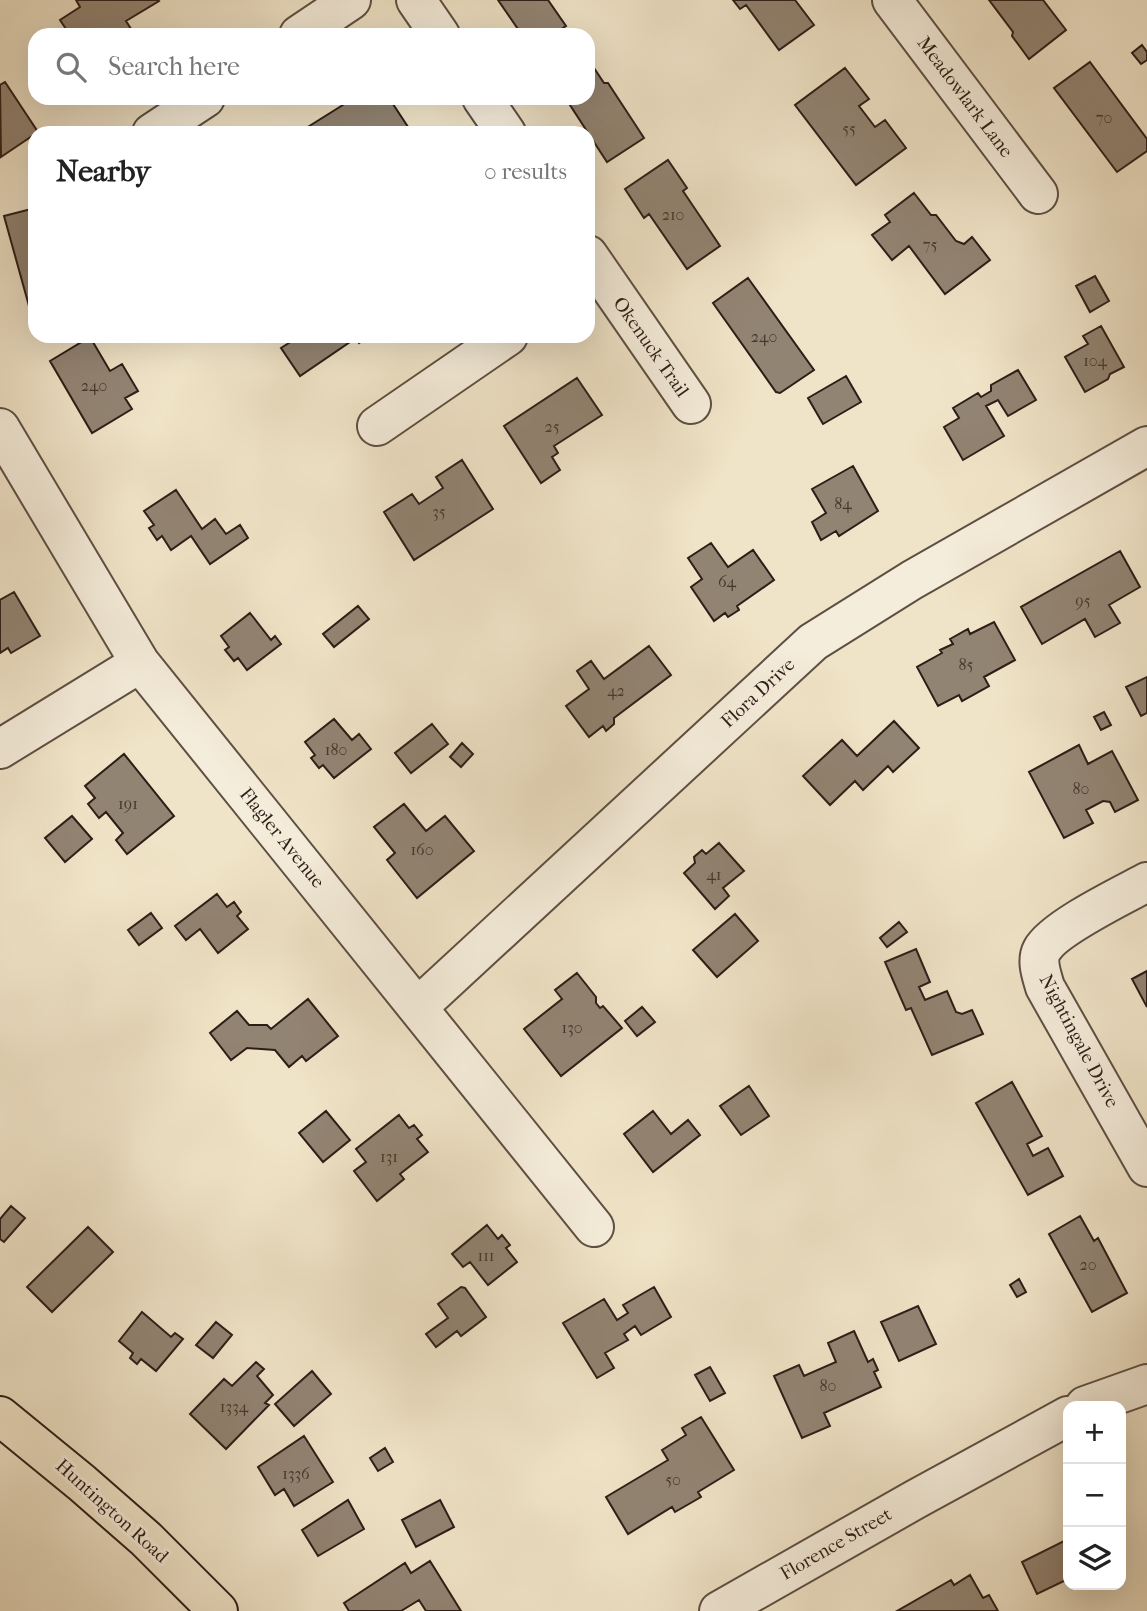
<!DOCTYPE html>
<html lang="en">
<head>
<meta charset="utf-8">
<style>
  :root { --surface:#fff; --page:#f6f6f6; --text:#222; --muted:#767676; --line:#e0e0e0 }
  body { margin:0; font-family:"IM FELL French Canon",serif; background:var(--page); color:var(--text) }
  .controls { position:absolute; right:21px; bottom:21px; display:grid; overflow:hidden; border-radius:14px; box-shadow:0 7px 28px #0002 }
  .controls button { width:63px; height:63px; display:grid; place-items:center; padding:0; border:0; border-bottom:2px solid var(--line); background:var(--surface); color:var(--text); font:35px sans-serif }
  .list { margin:0; padding:0; list-style:none }
  h2 { display:flex; justify-content:space-between; align-items:center; height:91px; margin:0; padding:0 28px; font-size:30px }
  h2 small { font-size:23px; font-weight:400; color:var(--muted) }
  .icon { flex:none; width:38px; height:38px; fill:none; stroke:currentColor; stroke-width:2; stroke-linecap:round; stroke-linejoin:round }
  .map { position:relative; flex:none; width:1147px; height:1611px; overflow:hidden }
  .search { position:absolute; background:var(--surface); box-shadow:0 7px 28px #0002; left:28px; top:28px; width:567px; height:77px; display:flex; align-items:center; gap:18px; box-sizing:border-box; padding:0 24px; border-radius:21px; color:var(--muted); font-size:26px }
  .panel { position:absolute; background:var(--surface); box-shadow:0 7px 28px #0002; left:28px; top:126px; width:567px; height:217px; border-radius:21px }
  .map>svg:first-child { display:block }
</style>
</head>
<body>
<div class="map">
<svg width="1147" height="1611" viewBox="0 0 1147 1611">
  <rect width="100%" height="100%" fill="#f0e4c8"/>
  <filter id="stains"><feTurbulence type="fractalNoise" baseFrequency=".00286" numOctaves="4"/><feColorMatrix values="0 0 0 0 .2 0 0 0 0 .09 0 0 0 0 .02 0 0 0 .5 -.17"/></filter>
  <radialGradient id="worn" r=".72"><stop offset=".6" stop-color="#630" stop-opacity="0"/><stop offset="1" stop-color="#630" stop-opacity=".3"/></radialGradient>
  <path fill="#928473" stroke="#2d1d17" stroke-width="2" d="M76 0H158L159 1 126 21 135 35H94L92 32 88 35H70L60 20 80 7Z
    M498 0H548L566 26 552 35H522Z
    M733 0H795L814 25 779 50 746 5 740 9Z
    M989 0H1043L1066 30 1029 59 1012 36 1013 32Z
    M1142 45 1147 52V60L1141 64 1132 53Z
    M588 59 604 83H608L644 138 607 162 570 105 575 102 573 98H588Z
    M1090 62 1147 139V151L1117 172 1054 88Z
    M845 68 869 99 859 106 875 127 885 120 906 148 856 185 795 105Z
    M5 82 38 132 1 157 0 85Z
    M346 98H389L412 133H305L303 130 346 103Z
    M668 160 687 188 683 191 720 246 687 269 649 214 644 218 625 189Z
    M914 193 931 215H936L956 241 964 244 972 237 990 260 945 294 909 246 892 260 872 235 890 222 885 215Z
    M35 208V324H34L4 216Z
    M1095 276 1109 301 1090 312 1076 286Z
    M748 278 814 370 780 393 776 392 713 303Z
    M1101 326 1124 367 1110 374 1108 379 1085 392 1065 357 1088 344 1083 336Z
    M300 336H369L359 343 356 338 300 376 281 348Z
    M90 337 110 371 122 364 138 391 125 398 132 409 92 433 50 361Z
    M1018 370 1036 400 1008 416 998 400 986 406 1004 436 963 460 944 427 959 418 953 408 978 393 981 397 991 391V385Z
    M846 376 861 402 823 424 808 398Z
    M577 378 602 415 554 446 558 453 552 457 560 470 541 483 504 426Z
    M462 460 493 509 414 560 384 512 412 494 419 504 443 488 436 477Z
    M853 466 878 511 839 536 836 531 821 540 812 522 826 513 812 489Z
    M176 490 202 529 215 519 226 534 240 525 248 538 210 564 191 536 171 550 162 536 157 540 149 528 154 525 144 511Z
    M711 543 728 567 753 550 774 580 737 606 739 610 728 617 725 613 714 621 691 587 702 579 688 558Z
    M1120 551 1140 587 1109 605 1120 623 1095 637 1085 619 1042 644 1021 607Z
    M14 592 40 636 11 653 8 648 0 653V600Z
    M358 606 369 619 334 647 323 634Z
    M250 613 271 640 275 636 281 644 247 670 238 658 234 661 225 650 229 647 221 636Z
    M994 622 1015 660 984 677 989 686 962 701 959 695 938 706 917 667 942 653 940 650 953 644 950 639 968 629 970 634Z
    M649 646 671 675 614 718V724L606 731 603 726 589 737 566 706 589 689 577 671 591 661 604 679Z
    M1147 677V713L1141 716 1126 687Z
    M1104 712 1111 725 1101 730 1094 717Z
    M334 719 352 740 359 734 371 749 334 778 323 765 319 768 311 758 315 755 305 742Z
    M894 721 919 748 893 772 888 766 863 790 855 781 830 805 803 776 842 740 857 756Z
    M432 724 448 744 411 773 395 753Z
    M462 743 473 754 461 767 450 757Z
    M1079 745 1088 764 1112 751 1138 800 1115 812 1110 802 1103 801 1086 810 1093 823 1064 838 1029 772Z
    M124 754 174 816 127 854 116 840 123 833 106 812 99 818 88 804 95 798 85 786Z
    M404 804 426 831 445 816 474 851 417 898 387 860 395 853 374 827Z
    M72 816 92 839 65 862 45 838Z
    M719 843 744 871 723 888 729 896 715 909 684 873 695 863 694 857 702 850 706 854Z
    M217 894 227 907 234 902 241 912 237 916 248 929 218 953 200 929 186 940 175 926Z
    M151 913 162 928 139 945 128 930Z
    M735 914 758 941 717 977 693 950Z
    M899 922 907 932 887 947 880 938Z
    M916 949 930 982 919 987 925 1000 947 991 956 1012 962 1014 972 1010 983 1034 932 1055 911 1008 906 1010 885 962Z
    M1147 971V1007L1132 979Z
    M577 973 596 997V1003L600 1008 603 1006 622 1028 561 1076 524 1029 562 999 555 990Z
    M308 999 338 1036 306 1061 302 1056 289 1067 275 1050 247 1048 231 1060 210 1033 237 1011 249 1025H267L271 1029Z
    M642 1007 655 1022 637 1036 625 1021Z
    M1012 1082 1042 1136 1027 1144 1033 1156 1048 1148 1063 1176 1028 1195 976 1103Z
    M749 1086 769 1116 741 1135 720 1106Z
    M326 1111 350 1140 323 1162 299 1133Z
    M653 1111 671 1134 688 1120 700 1135 653 1172 624 1134Z
    M399 1115 409 1128 414 1125 422 1135 417 1139 428 1152 400 1174 404 1179 377 1201 354 1171 366 1162 356 1149Z
    M11 1206 25 1218 4 1242 0 1239V1219Z
    M1080 1216 1094 1241 1098 1238 1127 1293 1092 1312 1049 1234Z
    M487 1225 498 1239 502 1235 510 1245 506 1248 517 1262 488 1285 470 1262 463 1267 452 1254Z
    M88 1227 113 1252 52 1312 27 1287Z
    M1019 1279 1026 1292 1017 1297 1010 1285Z
    M461 1287 465 1288 486 1317 461 1336 457 1331 436 1347 426 1334 448 1318 438 1304Z
    M654 1287 671 1317 641 1335 635 1326 624 1334 628 1340 605 1353 614 1368 597 1378 563 1323 604 1299 617 1320 628 1313 623 1305Z
    M918 1306 936 1344 899 1361 881 1322Z
    M142 1312 171 1337 175 1333 183 1339 156 1371 141 1359 137 1364 130 1358 133 1353 119 1341Z
    M216 1322 232 1335 213 1358 196 1345Z
    M854 1331 868 1362 873 1359 878 1370 874 1372 881 1387 824 1413 830 1426 802 1438 774 1376 799 1365 804 1376 836 1362 828 1343Z
    M256 1362 264 1369 257 1376 273 1395 265 1403 269 1405 226 1449 190 1414 224 1379 232 1386Z
    M710 1367 725 1393 710 1401 695 1375Z
    M312 1371 331 1394 294 1426 275 1404Z
    M701 1417 734 1470 698 1492 701 1497 675 1512 672 1507 628 1534 606 1497 668 1460 662 1450 686 1435 682 1428Z
    M304 1436 333 1482 294 1506 284 1489 275 1495 258 1467Z
    M385 1448 393 1462 378 1471 370 1458Z
    M348 1500 364 1529 318 1556 302 1530Z
    M440 1500 454 1527 416 1547 402 1520Z
    M1068 1539V1579L1037 1594 1022 1562Z
    M430 1561 461 1611H426L419 1600 401 1611H349L344 1603 405 1563 411 1573Z
    M970 1575 983 1598 989 1595 998 1611H897L951 1580 954 1585Z"/>
  <g fill="none" stroke-linecap="round" stroke-linejoin="round">
    <g stroke="#5e4f43" stroke-width="42">
      <path id="minor" d="M416 0 440 35
        M892 0 1038 194
        M299 35 351 0
        M482 98 506 133
        M152 133 205 98
        M588 255 691 404
        M377 426 508 336
        M0 428 140 663 594 1227
        M0 749 140 663
        M1147 882C1123 895 1054 928 1042 950 1036 961 1042 976 1045 987L1147 1167
        M418 1007 813 642 912 580 1147 446
        M1085 1406 1147 1384
        M719 1611 916 1499 1068 1416"/>
    </g>
    <g stroke="#2d1d17" stroke-width="42">
      <path id="major" d="M0 1416 82 1483 146 1539 218 1611"/>
    </g>
    <use href="#minor" stroke="#f5eddb" stroke-width="38"/>
    <use href="#major" stroke="#f0e4c8" stroke-width="38"/>
  </g>
  <g text-anchor="middle" dominant-baseline="central" stroke-width="6" stroke-linejoin="round" paint-order="stroke">
    <g font-size="16" fill="#46372e">
      <text x="1104" y="117">70</text>
      <text x="849" y="128">55</text>
      <text x="673" y="214">210</text>
      <text x="930" y="244">75</text>
      <text x="764" y="336">240</text>
      <text x="1095" y="360">104</text>
      <text x="94" y="385">240</text>
      <text x="552" y="426">25</text>
      <text x="843" y="503">84</text>
      <text x="439" y="511">35</text>
      <text x="727" y="581">64</text>
      <text x="1083" y="600">95</text>
      <text x="966" y="664">85</text>
      <text x="616" y="690">42</text>
      <text x="336" y="749">180</text>
      <text x="1081" y="788">80</text>
      <text x="128" y="803">191</text>
      <text x="422" y="849">160</text>
      <text x="714" y="874">41</text>
      <text x="572" y="1027">130</text>
      <text x="389" y="1156">131</text>
      <text x="486" y="1255">111</text>
      <text x="1088" y="1264">20</text>
      <text x="828" y="1385">80</text>
      <text x="234" y="1406">1334</text>
      <text x="296" y="1473">1336</text>
      <text x="673" y="1479">50</text>
    </g>
    <g font-size="19" fill="#2d1d17" stroke="#f5eddb">
      <text transform="translate(965 97) rotate(53)">Meadowlark Lane</text>
      <text transform="translate(651 347) rotate(55)">Okenuck Trail</text>
      <text transform="translate(758 693) rotate(-43)">Flora Drive</text>
      <text transform="translate(282 838) rotate(51)">Flagler Avenue</text>
      <text transform="translate(1079 1041) rotate(62)">Nightingale Drive</text>
      <text transform="translate(112 1511) rotate(42)">Huntington Road</text>
      <text transform="translate(836 1544) rotate(-30)">Florence Street</text>
    </g>
  </g>
  <rect width="100%" height="100%" filter="url(#stains)"/>
  <rect width="100%" height="100%" fill="url(#worn)"/>
</svg>
<div class="controls">
<button>+</button>
<button>−</button>
<button><svg class="icon" aria-label="layers" viewBox="0 0 24 24"><path d="M12 4l9 5-9 5-9-5zM3 14l9 5 9-5"/></svg></button>
</div>
<div class="search"><svg class="icon" aria-label="search" viewBox="0 0 24 24"><circle cx="10" cy="10" r="6"/><path d="M15 15l6 6"/></svg>Search here</div>
<section class="panel">
<h2>Nearby<small>0 results</small></h2>
<ul class="list">
</ul>
</section>
</div>
</body>
</html>
